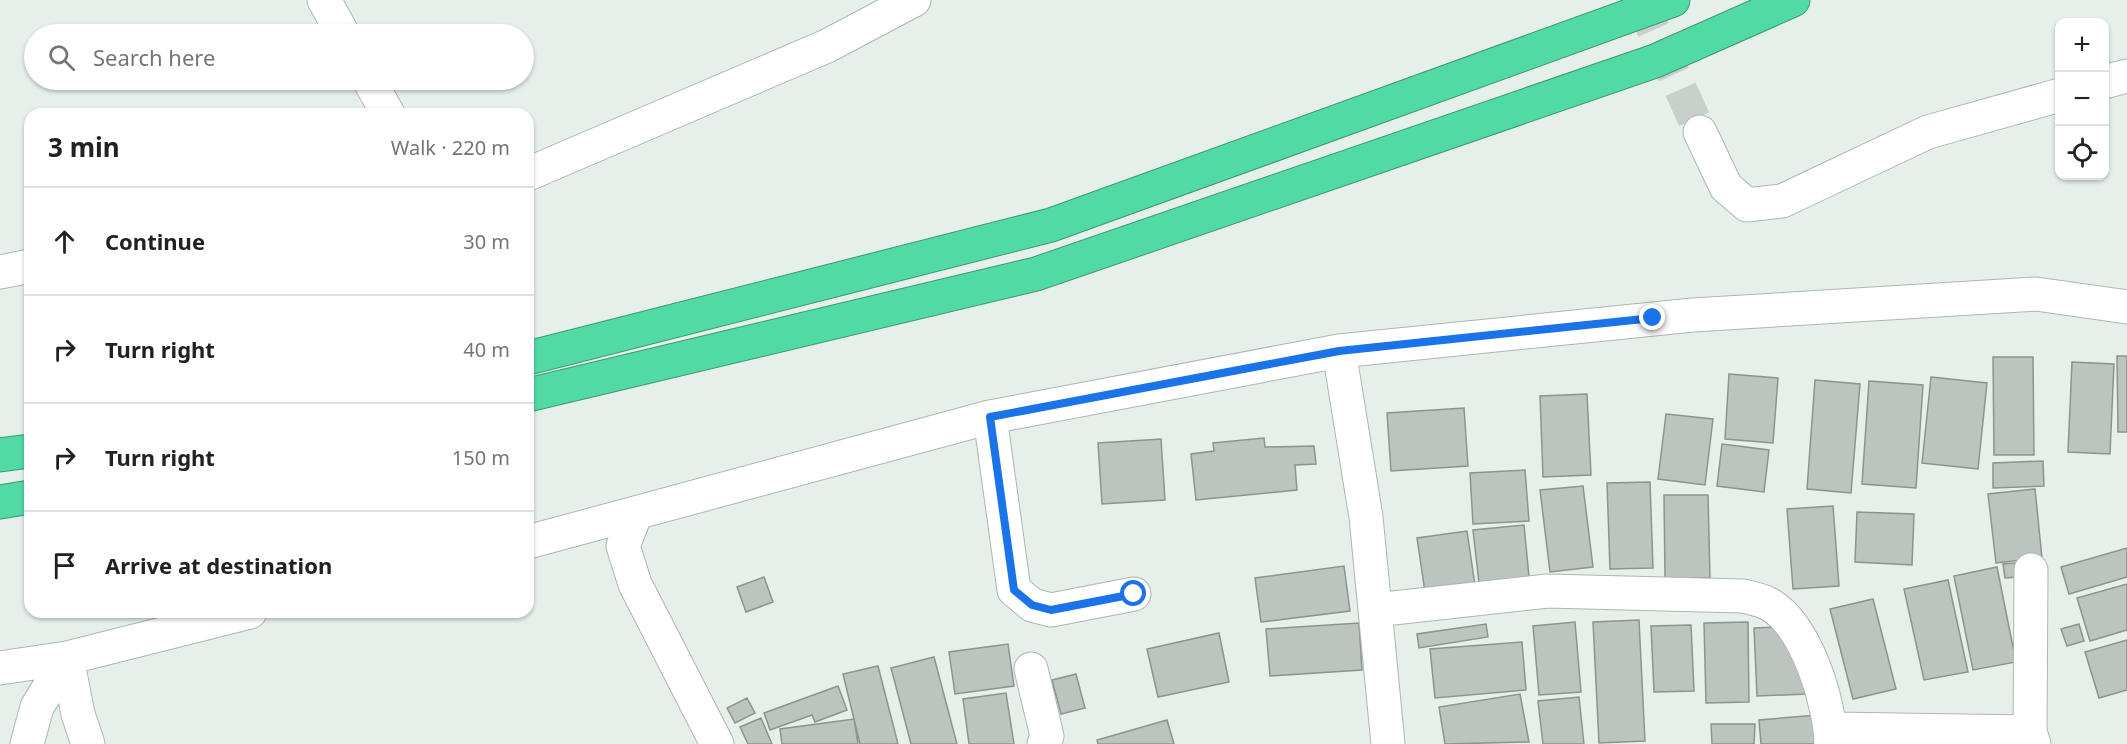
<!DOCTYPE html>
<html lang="en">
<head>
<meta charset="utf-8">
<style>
  :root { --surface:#fff; --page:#f6f6f6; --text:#202124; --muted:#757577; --line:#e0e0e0 }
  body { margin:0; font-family:"Noto Sans",sans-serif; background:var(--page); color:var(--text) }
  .controls { position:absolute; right:18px; top:18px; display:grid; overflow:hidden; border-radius:12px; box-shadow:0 2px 4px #0004 }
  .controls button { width:54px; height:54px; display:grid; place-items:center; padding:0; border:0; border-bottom:2px solid var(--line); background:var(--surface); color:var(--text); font:30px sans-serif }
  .stop { position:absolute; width:18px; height:18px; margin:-14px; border:4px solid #1a73e8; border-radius:50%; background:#fff }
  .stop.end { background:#1a73e8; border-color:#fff; box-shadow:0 2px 6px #0008 }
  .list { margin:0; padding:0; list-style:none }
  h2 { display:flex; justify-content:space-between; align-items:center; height:78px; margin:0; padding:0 24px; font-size:26px }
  h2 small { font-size:20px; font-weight:400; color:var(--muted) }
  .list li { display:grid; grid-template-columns:39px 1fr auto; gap:18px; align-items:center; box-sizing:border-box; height:108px; padding:0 24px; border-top:2px solid var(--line) }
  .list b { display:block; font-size:22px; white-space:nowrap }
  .list em { font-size:20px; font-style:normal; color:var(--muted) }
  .icon { flex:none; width:33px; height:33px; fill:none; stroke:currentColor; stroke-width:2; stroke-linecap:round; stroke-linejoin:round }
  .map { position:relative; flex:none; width:2127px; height:744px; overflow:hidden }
  .search { position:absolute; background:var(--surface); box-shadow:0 2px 4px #0004; left:24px; top:24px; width:510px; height:66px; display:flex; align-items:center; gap:15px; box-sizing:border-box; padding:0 21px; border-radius:33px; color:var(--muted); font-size:22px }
  .panel { position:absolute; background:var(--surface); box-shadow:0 2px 4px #0004; left:24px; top:108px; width:510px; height:510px; border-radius:18px }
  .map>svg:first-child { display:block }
</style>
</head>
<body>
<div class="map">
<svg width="2127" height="744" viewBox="0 0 2127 744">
  <rect width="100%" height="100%" fill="#e6f0eb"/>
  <path fill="#bbc4bf" stroke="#8b948f" stroke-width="1.5" d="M2117 356H2127V432H2118Z
    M1993 357H2033L2034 455H1994Z
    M2072 362 2114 364 2110 454 2068 452Z
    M1729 374 1778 378 1773 443 1725 439Z
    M1931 377 1987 383 1978 469 1922 463Z
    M1815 380 1860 384 1851 493 1807 489Z
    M1869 381 1923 385 1916 488 1862 484Z
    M1587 394 1591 475 1543 477 1540 396Z
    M1464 408 1468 466 1391 471 1387 413Z
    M1666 414 1713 419 1705 485 1658 479Z
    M1264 438 1265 447 1314 446 1316 464 1295 465 1297 490 1196 500 1191 454 1214 451 1213 443Z
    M1161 439 1165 500 1102 504 1098 443Z
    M1722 444 1769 450 1764 492 1717 486Z
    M2043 461 2044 486 1993 488V463Z
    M1525 470 1529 521 1473 524 1470 473Z
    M1650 482 1653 568 1610 569 1607 483Z
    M1583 486 1593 567 1550 572 1540 490Z
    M2035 489 2042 558 1996 563 1988 494Z
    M1664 495H1708L1710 578H1665Z
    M1833 506 1839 586 1793 589 1787 509Z
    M1857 512 1914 514 1912 565 1855 562Z
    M1524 525 1530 587 1480 592 1473 530Z
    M1467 531 1476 592 1426 599 1417 538Z
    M2127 548V577L2069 594 2061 567Z
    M2016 563 2017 577 2005 578 2003 564Z
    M1344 566 1350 611 1261 622 1255 578Z
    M1997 567 2016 662 1973 670 1954 576Z
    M764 577 773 602 746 612 737 587Z
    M1948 580 1968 672 1924 680 1904 589Z
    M2127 584V630L2090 641 2077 598Z
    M1873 599 1896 689 1853 699 1830 609Z
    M1639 620 1645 741 1599 743 1593 622Z
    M1575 622 1581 692 1539 695 1533 626Z
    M1748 622 1749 702 1706 703 1704 623Z
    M1359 623 1362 670 1270 676 1266 629Z
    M1486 624 1488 637 1419 648 1417 634Z
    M2079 624 2084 641 2067 646 2061 629Z
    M1691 625 1694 691 1654 692 1651 626Z
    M1804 626 1808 694 1757 696 1754 628Z
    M1219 633 1229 682 1158 697 1147 649Z
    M2127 640V690L2099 698 2085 652Z
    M1522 642 1526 690 1435 698 1430 649Z
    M1008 644 1014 686 955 694 949 652Z
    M934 657 957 744H911L891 668Z
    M878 666 898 744H860L843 674Z
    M1076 674 1085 708 1061 714 1052 680Z
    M838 686 847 710 815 722 812 715 770 730 764 713Z
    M1006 693 1014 744H969L963 699Z
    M1520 694 1529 742 1445 744 1439 707Z
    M1579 697 1584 744H1543L1538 701Z
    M747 698 755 713 735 723 727 708Z
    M1817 715 1819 744H1761L1759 720Z
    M761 718 772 744H748L740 727Z
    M854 719 858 744H782L780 729Z
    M1167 720 1174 744H1098L1097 740Z
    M1711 724H1755L1754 744H1712Z"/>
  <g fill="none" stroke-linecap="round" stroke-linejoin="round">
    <path stroke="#c8d0cc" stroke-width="33" stroke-dasharray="33 16" stroke-linecap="butt" d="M1640 0 1700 132"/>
    <g stroke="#adb6b2" stroke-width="35">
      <path id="minor" d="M324 0 343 34
        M369 80 388 114
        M2104 82 2127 76
        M1700 132 1726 187 1747 205 1782 201 1928 132 2060 95
        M528 174 827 46 914 0
        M0 272 30 266
        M1339 351 1366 517 1388 744
        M990 417 1014 590 1032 605 1051 610 1134 594
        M636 513 623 546 635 584 717 744
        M528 542 990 417 1339 351 1693 315 2036 294 2127 307
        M2031 570 2030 732 2034 744
        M1375 610 1547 591 1743 596C1751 598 1762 600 1769 604 1807 626 1830 703 1831 744
        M67 658 78 714 88 744
        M0 668 67 658 250 612
        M1031 669 1047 736 1044 744
        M1831 729 2030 732
        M27 744 37 707 67 658"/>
    </g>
    <g stroke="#3e9875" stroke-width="35">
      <path id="highway" d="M528 358 1051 225 1673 0
        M528 395 1036 274 1655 61 1793 0
        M0 455 30 451
        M0 502 30 497"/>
    </g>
    <use href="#minor" stroke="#fff" stroke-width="33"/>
    <use href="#highway" stroke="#51daa4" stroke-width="33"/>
  </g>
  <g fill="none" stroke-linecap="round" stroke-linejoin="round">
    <path stroke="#1a73e8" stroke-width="8" d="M1134 594 1051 610 1032 605 1014 590 990 417 1339 351 1653 318"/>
  </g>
</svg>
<div class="controls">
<button>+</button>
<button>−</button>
<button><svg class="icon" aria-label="locate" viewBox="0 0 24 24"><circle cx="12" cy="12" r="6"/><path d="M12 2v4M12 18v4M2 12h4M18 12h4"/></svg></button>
</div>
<div class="stop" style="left:1134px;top:594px"></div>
<div class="stop end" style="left:1653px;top:318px"></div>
<div class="search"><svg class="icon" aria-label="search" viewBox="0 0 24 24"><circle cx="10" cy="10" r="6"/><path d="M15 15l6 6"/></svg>Search here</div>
<section class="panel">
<h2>3 min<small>Walk · 220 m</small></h2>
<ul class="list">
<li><svg class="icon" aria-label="ahead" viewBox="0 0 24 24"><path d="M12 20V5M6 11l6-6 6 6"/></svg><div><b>Continue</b></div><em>30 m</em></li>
<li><svg class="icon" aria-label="right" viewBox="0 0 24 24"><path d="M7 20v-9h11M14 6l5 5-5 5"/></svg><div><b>Turn right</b></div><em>40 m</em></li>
<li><svg class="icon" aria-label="right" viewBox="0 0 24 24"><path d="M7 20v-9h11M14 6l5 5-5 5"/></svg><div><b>Turn right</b></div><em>150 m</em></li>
<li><svg class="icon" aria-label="arrive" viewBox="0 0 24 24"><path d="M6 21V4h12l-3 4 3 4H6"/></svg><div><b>Arrive at destination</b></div></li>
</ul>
</section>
</div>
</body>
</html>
